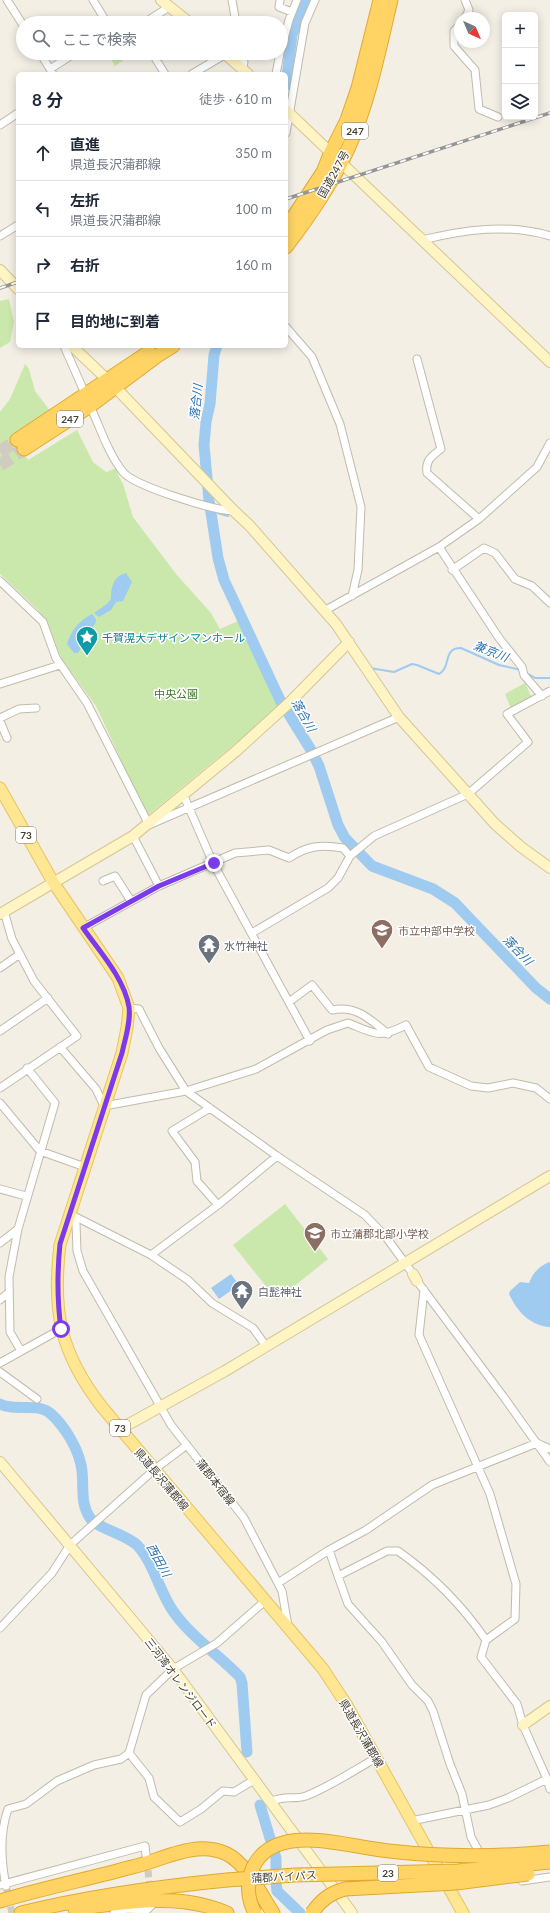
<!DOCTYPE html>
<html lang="ja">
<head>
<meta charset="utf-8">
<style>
  :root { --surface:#fff; --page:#f6f6f7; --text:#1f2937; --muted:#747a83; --line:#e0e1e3 }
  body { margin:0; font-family:Lato,"Noto Sans JP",sans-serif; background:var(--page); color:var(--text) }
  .controls { position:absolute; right:12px; top:12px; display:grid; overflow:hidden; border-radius:6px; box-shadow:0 2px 10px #0003 }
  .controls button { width:36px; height:36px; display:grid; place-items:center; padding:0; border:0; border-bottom:1px solid var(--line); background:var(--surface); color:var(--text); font:20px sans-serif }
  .compass { position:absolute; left:454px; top:12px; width:36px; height:36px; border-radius:50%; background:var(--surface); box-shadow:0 2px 10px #0003; rotate:136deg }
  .stop { position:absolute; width:12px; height:12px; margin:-9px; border:3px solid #7c3aed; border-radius:50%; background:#fff }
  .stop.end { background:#7c3aed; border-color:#fff; box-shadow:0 1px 4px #0008 }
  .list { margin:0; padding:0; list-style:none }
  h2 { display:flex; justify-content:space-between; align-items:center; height:52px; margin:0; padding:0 16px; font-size:17px }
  h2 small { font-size:13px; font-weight:400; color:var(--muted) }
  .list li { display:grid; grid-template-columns:26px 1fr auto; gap:12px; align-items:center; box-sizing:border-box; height:56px; padding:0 16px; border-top:1px solid var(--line) }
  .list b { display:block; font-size:15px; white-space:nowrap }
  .list p { margin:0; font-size:13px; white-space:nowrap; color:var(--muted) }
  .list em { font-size:13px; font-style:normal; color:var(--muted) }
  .icon { flex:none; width:22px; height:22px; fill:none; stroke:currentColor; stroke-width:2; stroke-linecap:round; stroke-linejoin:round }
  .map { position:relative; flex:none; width:550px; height:1913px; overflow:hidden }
  .search { position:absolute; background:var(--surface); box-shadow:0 2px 10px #0003; left:16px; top:16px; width:272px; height:44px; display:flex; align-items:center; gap:10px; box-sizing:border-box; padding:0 14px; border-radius:22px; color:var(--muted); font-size:15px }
  .panel { position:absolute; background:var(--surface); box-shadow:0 2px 10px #0003; left:16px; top:72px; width:272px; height:276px; border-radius:6px }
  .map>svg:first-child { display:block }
</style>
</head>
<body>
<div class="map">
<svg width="550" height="1913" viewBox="0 0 550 1913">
  <rect width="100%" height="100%" fill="#f3efe5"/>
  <path fill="#cae8ac" d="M107 53H125L128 57 115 66Z
    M9 299 14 322 10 342 0 348V301Z
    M25 364 29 369 35 391 51 412 14 436 28 460 77 430 93 462 106 472 117 468 118 475 123 484 133 517 176 574 211 613 220 629 238 621 245 625 274 686 281 706 147 816 96 706 61 658 47 621 37 609 0 574V412L10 399Z
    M525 683 532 698 511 709 505 694Z
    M285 1204 328 1259 277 1300 233 1245Z"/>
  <path fill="#9fcbf1" d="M126 573 132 582 123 601 116 602 111 610 99 617 94 613 107 604 111 599C111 588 113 576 126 573Z
    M92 614 96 619C96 627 90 629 84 633L82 646 78 653H74L67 644C71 630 80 620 92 614Z
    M549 1262 550 1263V1327C530 1326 517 1311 509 1294L510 1291 520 1282 529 1283C533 1273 538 1267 549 1262Z
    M231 1274 239 1285 219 1299 211 1288Z"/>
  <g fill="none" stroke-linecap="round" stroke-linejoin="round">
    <path stroke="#9fcbf1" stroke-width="2" d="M211 511 228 516
      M370 668 394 672 412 664 417 665 439 674C452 667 442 648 461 648L499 665 521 670
      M525 672 535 678H550"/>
    <path stroke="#9fcbf1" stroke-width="11" d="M286 85 292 35 306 0
      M217 346 214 355 210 404 206 422 204 445 209 500 218 558 224 580 280 700 311 750 319 766 338 825 345 838 372 866 433 889 455 903 536 988 550 999
      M0 1404C15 1412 36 1402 50 1413 65 1426 80 1451 82 1471 84 1488 80 1503 90 1518 98 1529 124 1533 137 1545 154 1563 159 1591 173 1611 191 1637 218 1654 240 1677L242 1683 247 1752
      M260 1805 276 1858V1883L277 1891 300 1913"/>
    <path stroke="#d0ccc2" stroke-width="7" stroke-dasharray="7 3.5" stroke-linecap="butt" d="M147 1860 150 1891
      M6 1886 12 1913"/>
    <path stroke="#d0ccc2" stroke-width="13" stroke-dasharray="13 6" stroke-linecap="butt" d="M0 452 17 440
      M0 465 24 449"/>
    <g stroke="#c1bbaa" stroke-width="9">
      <path id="street" d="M7 0 23 25
        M93 0 107 23
        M232 0 236 23
        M280 0 279 7 292 12
        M465 0 469 10 465 18
        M144 23 169 7
        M460 25 454 31V46L475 70 479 109 498 117
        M281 50 289 20 297 0
        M40 53 53 74
        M152 53 165 74
        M156 59 165 53
        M50 69 75 53
        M242 69 244 62 242 53
        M192 74 226 54
        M276 74 280 53
        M0 125 18 113
        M286 133 305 23 315 0
        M0 236 18 225
        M422 240C463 230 508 223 550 236
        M286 327 312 357 340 424 361 507 358 570 352 596
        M64 346 83 389
        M417 359 441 449C432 456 425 460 427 473L479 519
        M90 406C100 427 108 453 123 472 134 486 215 511 234 511
        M439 547 499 638 522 667 524 675 542 696
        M452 570 484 548 495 553 515 579 532 586 550 603
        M0 581 43 622 56 658 87 703 148 823
        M324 611 439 547 479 519 537 467 550 443
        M0 684 60 665
        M0 718 19 709 36 708
        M0 721 7 738
        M183 794 213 863 310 1041
        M151 824 399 717
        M133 836 159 886
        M103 881 115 876 131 901
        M83 928 159 886 235 853 269 850 289 858C307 846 321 844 343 848L350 856
        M252 933 328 888 338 878 350 856 374 836 468 794 528 742 507 714 550 691
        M0 968 20 954
        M289 1002 312 985 332 1010C356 1005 370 1019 388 1034
        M129 1008 139 1009 159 1048 186 1091 277 1156 365 1215 386 1237 413 1274
        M0 1031 48 998
        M60 1047 96 1089 104 1106 186 1091 256 1069 327 1030 348 1023C376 1034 378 1039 406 1025L429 1067 471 1086 488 1088 513 1083 536 1088 550 1099
        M0 1088 77 1036 34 981 12 939 4 911
        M0 1103 40 1151 85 1167
        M210 1108 172 1131 195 1162 197 1181 218 1205
        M0 1189 26 1196
        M70 1214 76 1224 77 1251 83 1271 171 1425 244 1518 282 1591 288 1626
        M70 1214 151 1255 188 1280 212 1303 253 1328 266 1346
        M18 1229 55 1103 27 1068
        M0 1243 18 1229 9 1277 10 1332 21 1351
        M151 1255 218 1205 277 1156
        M417 1281 503 1396 550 1462
        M424 1290 419 1335 490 1494 516 1584 515 1619 486 1640 481 1657 517 1704 523 1725 547 1779 550 1789
        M0 1300 9 1292
        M0 1363 61 1329
        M0 1372 37 1399
        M329 1550 338 1576 387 1551H398C432 1575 462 1605 486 1640
        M338 1576 348 1604 382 1642 412 1685 428 1701 433 1711 450 1764 462 1794 471 1837 478 1850
        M278 1583 329 1550 366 1530 432 1485 537 1443 550 1449
        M0 1628 52 1573 70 1545 155 1469 187 1445
        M129 1753 149 1778 154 1797 180 1822 201 1809 223 1791 234 1792 254 1780
        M270 1802C284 1795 294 1800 306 1796 331 1786 353 1771 376 1758
        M411 1821 489 1805 508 1798 547 1779
        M522 1881 550 1877
        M0 1885 145 1846 146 1855
        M6 1886C1 1861 0 1832 8 1809L26 1804 57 1781 94 1765 121 1759 129 1753 146 1695 173 1669 217 1643 265 1601
        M114 1913 126 1909 147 1910 152 1905"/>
    </g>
    <g stroke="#d4c693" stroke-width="12">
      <path id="secondary" d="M161 0 190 23
        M224 53 248 74
        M286 110 550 362
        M0 270 18 289
        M72 346 115 387 234 511 249 525 336 624 399 717 495 824 521 847 550 868
        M0 914 133 836 235 752 289 703 349 642
        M413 1274 417 1281
        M120 1429 225 1371 550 1176
        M0 1462 173 1669 352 1913
        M523 1725 550 1706"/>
    </g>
    <g stroke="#e6c560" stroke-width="13">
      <path id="primary" d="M0 788 53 882 118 978 129 1008 127 1028 122 1053 60 1245C52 1311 60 1353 102 1407L323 1669 346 1704 463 1913"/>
    </g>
    <g stroke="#e0a931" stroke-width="15">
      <path id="highway" d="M286 228 323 172 331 152 347 120 358 88 380 0
        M286 247C309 217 332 184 348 149 369 102 379 50 391 0
        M17 440 149 352
        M24 449 90 406 157 356 173 346
        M0 1901C44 1888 88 1879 132 1867 154 1862 175 1851 197 1849 207 1848 217 1849 227 1854 248 1865 260 1894 273 1913
        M75 1909C125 1902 180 1892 227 1913
        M21 1913C91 1896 156 1887 227 1880"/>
    </g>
    <use href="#street" stroke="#fff" stroke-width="7"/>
    <use href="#secondary" stroke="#fff4c3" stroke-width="10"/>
    <use href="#primary" stroke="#ffe692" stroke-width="11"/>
    <use href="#highway" stroke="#ffd464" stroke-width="13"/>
    <g stroke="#959595" stroke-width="3.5">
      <path id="rail" d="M286 199 550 113
        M0 288 18 282"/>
    </g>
    <use href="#rail" stroke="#fff" stroke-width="2" stroke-dasharray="6" stroke-linecap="butt"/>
    <g stroke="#e0a931" stroke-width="15" stroke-linecap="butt">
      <path id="highway-bridge" d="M227 1880 295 1875 458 1871 550 1862
        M255 1913C240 1885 252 1851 283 1843 314 1834 357 1848 389 1851 442 1857 497 1857 550 1852
        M312 1913C321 1900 330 1893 345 1889L456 1883 528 1874"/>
    </g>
    <use href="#highway-bridge" stroke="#ffd464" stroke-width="13"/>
  </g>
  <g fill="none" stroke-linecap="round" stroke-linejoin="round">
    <path stroke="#7c3aed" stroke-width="5" d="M61 1329C57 1300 57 1274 60 1244L122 1053C125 1039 131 1022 129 1007 124 978 100 952 83 928L159 886 214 863"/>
  </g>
  <defs>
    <g id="sight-pin" transform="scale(1.15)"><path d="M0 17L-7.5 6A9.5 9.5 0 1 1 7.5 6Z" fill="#0f9aa8" stroke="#fff"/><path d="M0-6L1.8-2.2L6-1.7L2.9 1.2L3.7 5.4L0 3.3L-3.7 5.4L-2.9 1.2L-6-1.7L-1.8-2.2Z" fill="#fff"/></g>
    <g id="school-pin" transform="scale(1.15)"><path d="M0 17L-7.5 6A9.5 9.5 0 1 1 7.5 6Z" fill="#8d6e63" stroke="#fff"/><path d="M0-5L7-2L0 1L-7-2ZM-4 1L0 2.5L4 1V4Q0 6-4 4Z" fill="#fff"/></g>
    <g id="temple-pin" transform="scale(1.15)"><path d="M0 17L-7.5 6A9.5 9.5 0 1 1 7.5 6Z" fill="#6b7280" stroke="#fff"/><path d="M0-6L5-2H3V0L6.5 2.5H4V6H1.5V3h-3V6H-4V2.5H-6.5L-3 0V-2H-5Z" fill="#fff"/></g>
  </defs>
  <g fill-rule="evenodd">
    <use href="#sight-pin" x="87" y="637"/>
    <use href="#school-pin" x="382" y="930"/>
    <use href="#temple-pin" x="209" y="945"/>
    <use href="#school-pin" x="315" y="1233"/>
    <use href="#temple-pin" x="242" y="1291"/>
  </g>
  <g text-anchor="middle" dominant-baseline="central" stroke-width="3" stroke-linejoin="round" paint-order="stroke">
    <g fill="#fff" stroke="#7d7971" stroke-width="1">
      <rect x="342" y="123" width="26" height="16" rx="3"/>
      <rect x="57" y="411" width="26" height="16" rx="3"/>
      <rect x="16" y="827" width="20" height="16" rx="3"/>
      <rect x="110" y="1420" width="20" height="16" rx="3"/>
      <rect x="378" y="1865" width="20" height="16" rx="3"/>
    </g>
    <g font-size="10" font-weight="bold" fill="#454034">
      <text x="355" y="131">247</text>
      <text x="70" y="419">247</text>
      <text x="26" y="835">73</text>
      <text x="120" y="1428">73</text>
      <text x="388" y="1873">23</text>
    </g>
    <g font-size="11" fill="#454034" stroke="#fff">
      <text transform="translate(333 174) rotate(-61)">国道247号</text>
      <text transform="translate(162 1479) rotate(50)">県道長沢蒲郡線</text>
      <text transform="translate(216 1482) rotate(52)">蒲郡本宿線</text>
      <text transform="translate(181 1683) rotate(53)">三河湾オレンジロード</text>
      <text transform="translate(362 1733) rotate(60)">県道長沢蒲郡線</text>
      <text transform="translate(284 1876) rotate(-3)">蒲郡バイパス</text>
    </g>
    <g font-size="11" fill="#0d838f" stroke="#fff" text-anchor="start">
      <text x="102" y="637">千賀滉大デザインマンホール</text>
    </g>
    <g font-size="11" fill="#417827" stroke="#fff">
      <text x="176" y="693">中央公園</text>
    </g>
    <g font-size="11" fill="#785e54" stroke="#fff" text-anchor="start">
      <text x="398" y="930">市立中部中学校</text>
      <text x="330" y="1233">市立蒲郡北部小学校</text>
    </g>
    <g font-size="11" fill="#5b616d" stroke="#fff" text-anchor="start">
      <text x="224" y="945">水竹神社</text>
      <text x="258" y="1291">白髭神社</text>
    </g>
    <g font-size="12" font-style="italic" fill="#2c72b3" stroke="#fff">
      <text transform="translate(196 402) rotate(-84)">落合川</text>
      <text transform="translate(491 651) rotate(22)">兼京川</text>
      <text transform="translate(304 715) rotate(60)">落合川</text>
      <text transform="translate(518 950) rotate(46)">落合川</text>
      <text transform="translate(159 1560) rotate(61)">西田川</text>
    </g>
  </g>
</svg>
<div class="controls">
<button>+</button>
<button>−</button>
<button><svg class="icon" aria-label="layers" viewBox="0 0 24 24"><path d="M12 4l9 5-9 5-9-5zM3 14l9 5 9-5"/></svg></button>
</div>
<svg class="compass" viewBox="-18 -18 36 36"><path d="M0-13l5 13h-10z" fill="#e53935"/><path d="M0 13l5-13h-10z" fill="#747a83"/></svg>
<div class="stop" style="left:61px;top:1329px"></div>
<div class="stop end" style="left:214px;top:863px"></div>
<div class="search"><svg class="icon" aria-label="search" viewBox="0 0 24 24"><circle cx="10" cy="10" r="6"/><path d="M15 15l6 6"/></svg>ここで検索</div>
<section class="panel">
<h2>8 分<small>徒歩 · 610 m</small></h2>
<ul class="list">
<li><svg class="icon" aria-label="ahead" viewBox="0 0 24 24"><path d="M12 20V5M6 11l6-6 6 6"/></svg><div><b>直進</b><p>県道長沢蒲郡線</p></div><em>350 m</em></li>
<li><svg class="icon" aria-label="left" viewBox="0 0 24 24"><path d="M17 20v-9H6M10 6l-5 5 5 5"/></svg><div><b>左折</b><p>県道長沢蒲郡線</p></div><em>100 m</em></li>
<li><svg class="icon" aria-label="right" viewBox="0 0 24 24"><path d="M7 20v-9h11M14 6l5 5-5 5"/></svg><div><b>右折</b></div><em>160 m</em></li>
<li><svg class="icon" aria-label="arrive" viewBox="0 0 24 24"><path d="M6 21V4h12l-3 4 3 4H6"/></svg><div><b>目的地に到着</b></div></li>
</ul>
</section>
</div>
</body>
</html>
